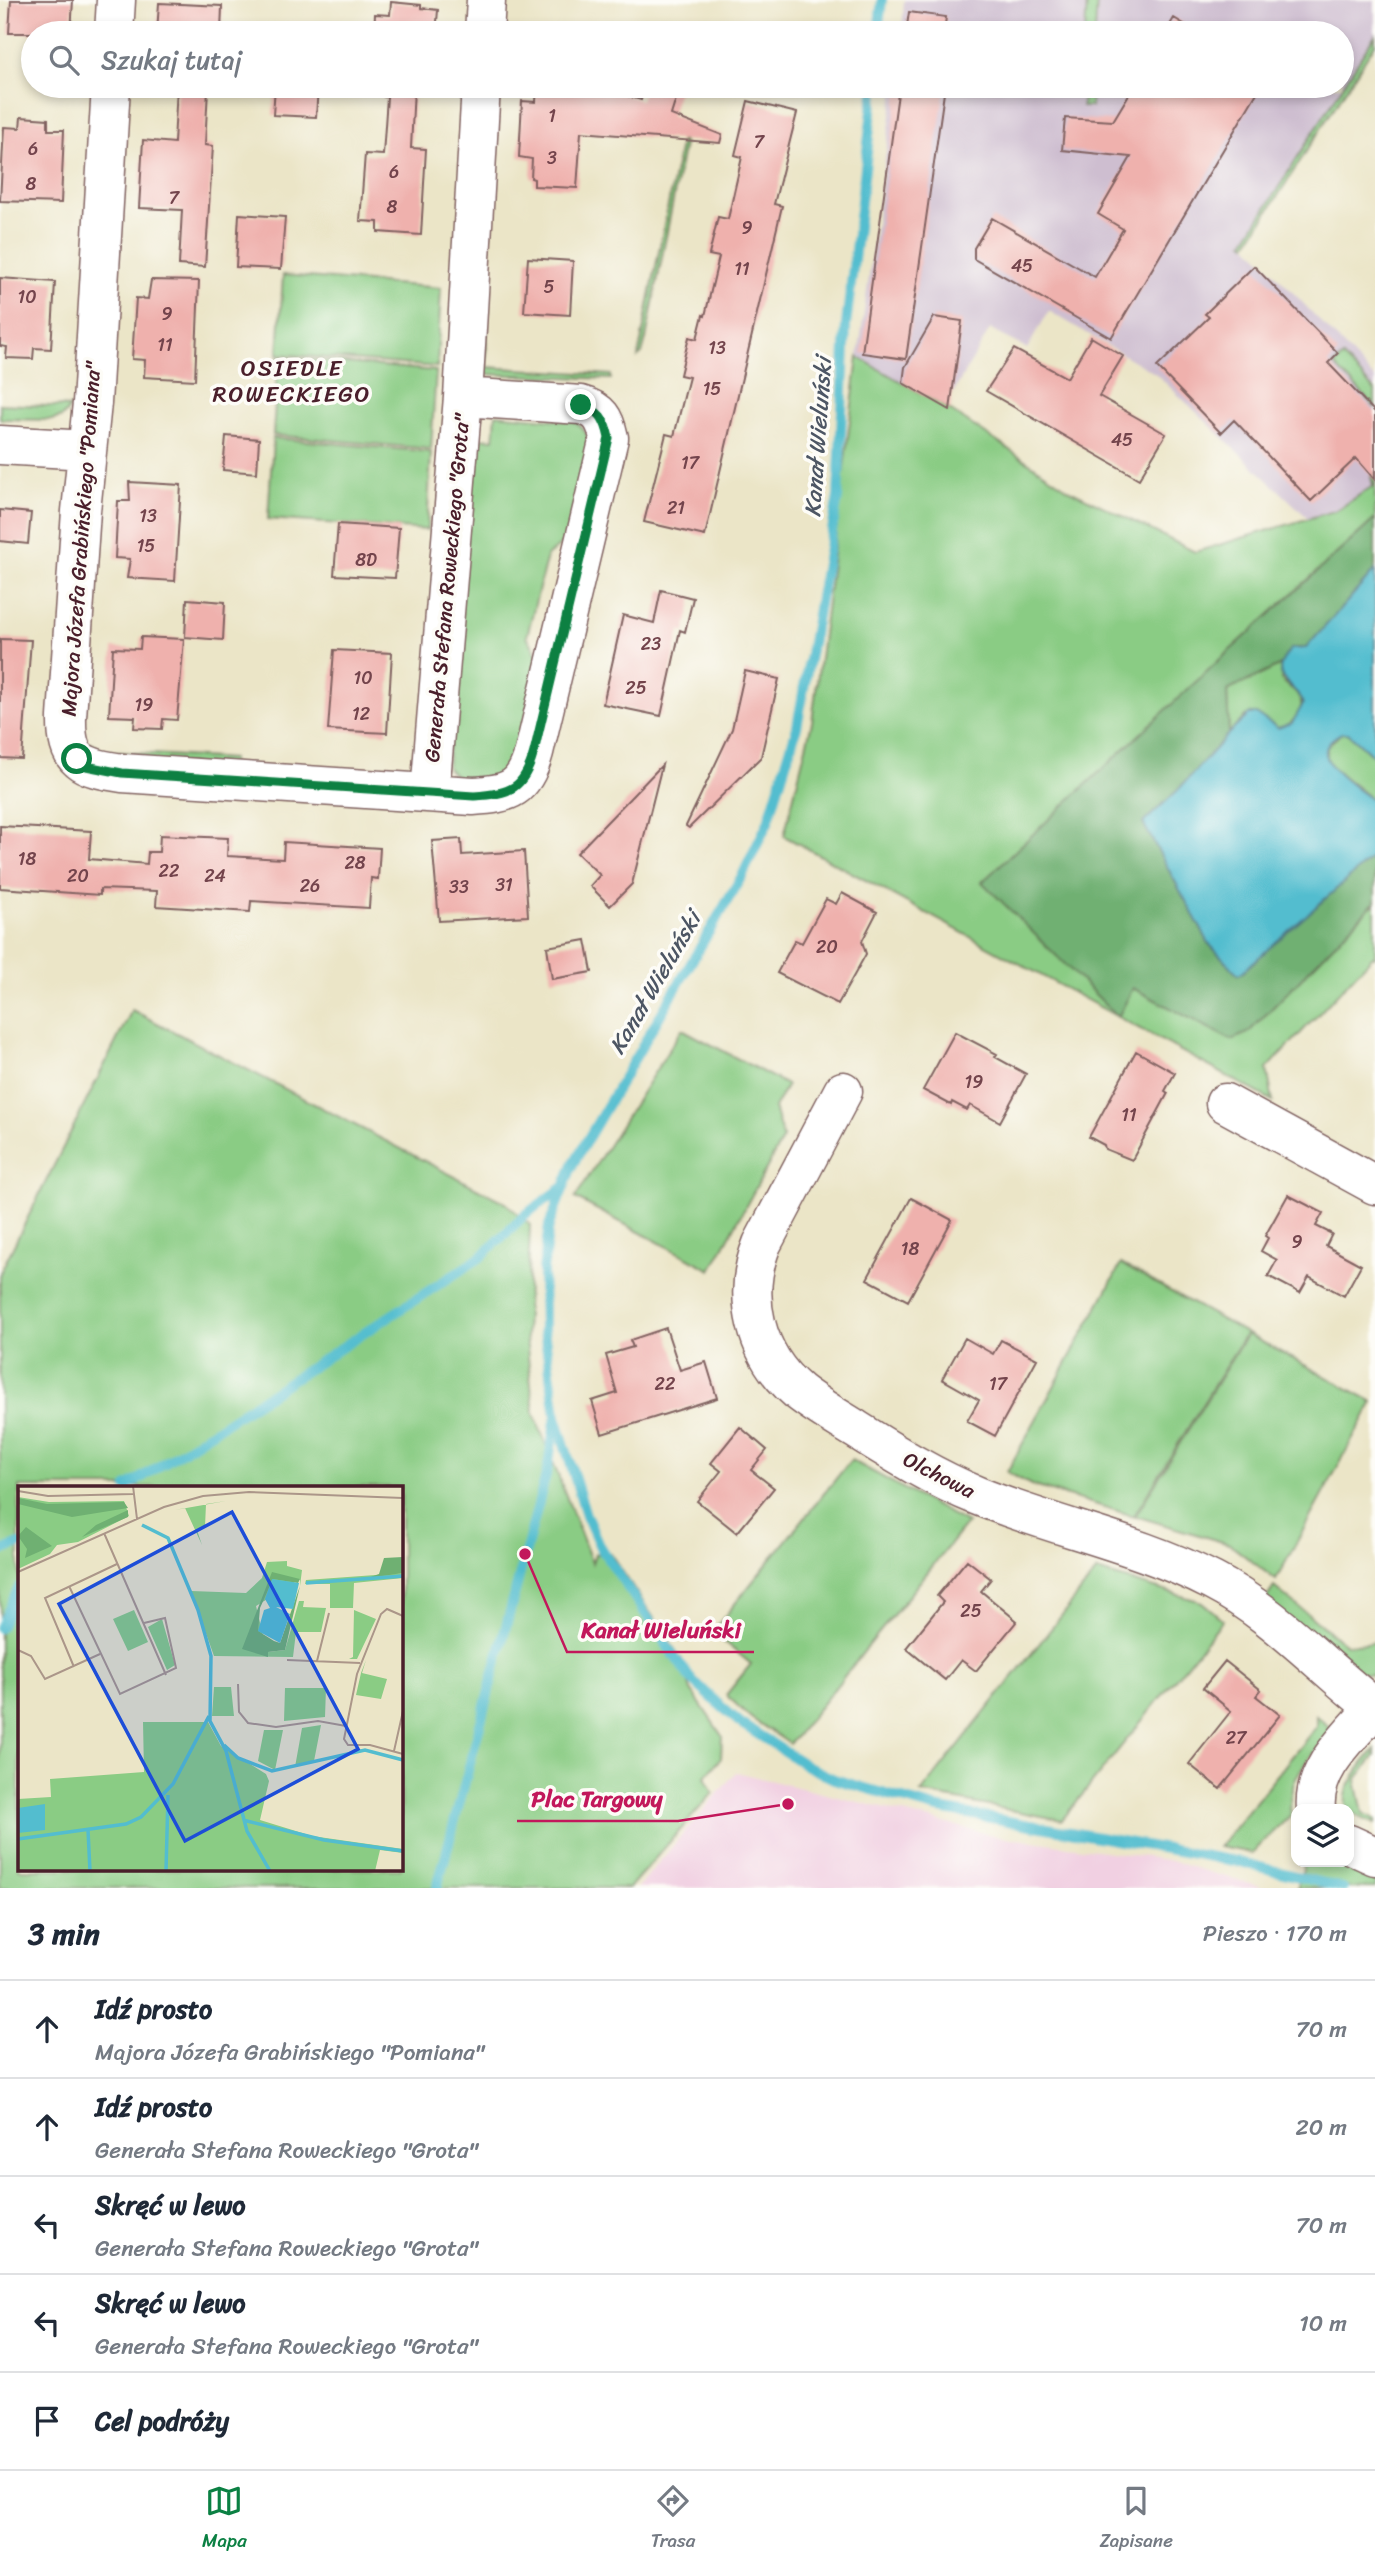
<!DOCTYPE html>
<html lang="pl">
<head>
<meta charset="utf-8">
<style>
  :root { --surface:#fff; --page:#f2f2f3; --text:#1f2937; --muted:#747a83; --line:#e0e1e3; --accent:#0b8043 }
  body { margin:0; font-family:Sriracha,sans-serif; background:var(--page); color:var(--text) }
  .controls { position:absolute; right:21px; bottom:21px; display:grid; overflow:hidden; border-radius:14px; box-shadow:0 4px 10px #0003 }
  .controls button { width:63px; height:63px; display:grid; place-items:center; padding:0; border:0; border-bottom:2px solid var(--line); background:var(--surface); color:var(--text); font:35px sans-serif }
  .stop { position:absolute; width:21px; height:21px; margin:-16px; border:5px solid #0b8043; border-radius:50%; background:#fff }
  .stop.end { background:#0b8043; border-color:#fff; box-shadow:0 2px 7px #0008 }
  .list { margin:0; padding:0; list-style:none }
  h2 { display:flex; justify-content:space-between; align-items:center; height:91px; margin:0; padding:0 28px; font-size:30px }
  h2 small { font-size:23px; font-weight:400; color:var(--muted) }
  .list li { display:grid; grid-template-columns:46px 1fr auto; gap:21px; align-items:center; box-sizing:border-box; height:98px; padding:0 28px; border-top:2px solid var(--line) }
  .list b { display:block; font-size:26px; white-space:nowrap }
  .list p { margin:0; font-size:23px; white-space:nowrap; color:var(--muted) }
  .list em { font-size:23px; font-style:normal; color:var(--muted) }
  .icon { flex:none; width:38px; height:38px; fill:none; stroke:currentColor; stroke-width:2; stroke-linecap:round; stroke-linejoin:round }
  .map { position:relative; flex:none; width:1375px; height:1888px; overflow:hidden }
  .search { position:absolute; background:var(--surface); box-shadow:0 4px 10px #0003; left:21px; right:21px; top:21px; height:77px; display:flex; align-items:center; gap:18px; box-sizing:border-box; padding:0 24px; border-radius:38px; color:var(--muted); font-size:26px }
  .sheet { height:581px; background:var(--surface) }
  nav { display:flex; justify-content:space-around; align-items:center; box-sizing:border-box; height:98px; border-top:2px solid var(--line); background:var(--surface); font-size:19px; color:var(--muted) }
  nav a { display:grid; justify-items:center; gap:4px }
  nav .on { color:var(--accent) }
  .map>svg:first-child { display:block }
</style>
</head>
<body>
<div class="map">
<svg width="1375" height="1888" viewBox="0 0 1375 1888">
  <rect width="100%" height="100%" fill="#fdfcf7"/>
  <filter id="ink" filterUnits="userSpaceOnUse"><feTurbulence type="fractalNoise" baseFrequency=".0143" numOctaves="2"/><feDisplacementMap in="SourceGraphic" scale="14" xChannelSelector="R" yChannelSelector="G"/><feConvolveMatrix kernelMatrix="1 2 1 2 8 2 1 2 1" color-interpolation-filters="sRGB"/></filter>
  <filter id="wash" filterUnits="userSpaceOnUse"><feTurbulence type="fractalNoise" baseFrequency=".00686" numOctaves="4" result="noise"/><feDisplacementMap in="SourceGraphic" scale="28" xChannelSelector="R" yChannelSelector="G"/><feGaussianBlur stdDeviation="1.57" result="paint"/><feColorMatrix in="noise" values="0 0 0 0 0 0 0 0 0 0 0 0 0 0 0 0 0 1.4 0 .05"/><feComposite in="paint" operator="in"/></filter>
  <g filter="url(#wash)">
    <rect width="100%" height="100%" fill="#ebe5c7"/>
    <path fill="#f1d0e2" d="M736 1772 997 1836 1167 1860 1264 1888H637Z"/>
    <path fill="#cebed0" d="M904 0H1375V44L1247 244 1375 379V484L1338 510 1308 518 1156 374 1049 311 1027 349 990 329 945 407 858 357 895 86H1342V33H902Z"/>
    <path fill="#8acc84" stroke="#6a7658" stroke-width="2" fill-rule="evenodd" d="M1087 0H1097L1095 33H1085Z
      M1375 35V44L1247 244 1244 242Z
      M1083 86H1092L1091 107H1082Z
      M681 140 684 144 646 339 642 354 638 357Z
      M283 275 441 288 437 367 278 354Z
      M488 307 486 367 611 375V379L484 374 481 308Z
      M278 357 436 371 431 449 273 435Z
      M858 357 945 407 1070 490 1195 552 1337 510 1373 486 1371 476 1375 472V519L1216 663 1118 1016 1133 988 1231 1040 1248 1033 1375 902V957L1373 956 1267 1069 1273 1101 784 836 812 722Z
      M1343 357 1375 391V407L1334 365Z
      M0 404 71 407 62 417 52 420 0 419Z
      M496 414 577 422 588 436 590 449 569 538 547 556 527 636 540 659 519 745 506 776 458 779 447 768 473 438 494 439Z
      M273 438 431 452 427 530 268 519Z
      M1281 665 1282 680C1293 692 1309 699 1297 716 1292 723 1287 727 1278 728L1256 714 1245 717 1229 733 1227 691Z
      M1342 733H1348L1375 757V802L1327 763V746Z
      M85 743H93L102 751 232 759 231 767 112 760Z
      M132 1010 506 1203 530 1225 526 1338 534 1413 592 1563 595 1554 610 1553 682 1660 691 1690 722 1736 721 1758 705 1777 713 1793 629 1888H0V1273ZM19 1487H401V1869H19Z
      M682 1029 787 1085 774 1108 783 1138 711 1270 575 1198Z
      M1121 1264 1246 1333 1134 1516 1031 1485 1007 1472Z
      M1247 1334 1373 1402 1276 1580 1229 1544 1135 1516Z
      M851 1460 967 1523 790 1744 751 1718 726 1695 751 1664 712 1632Z
      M1097 1571 1202 1602 1223 1620 1062 1820 921 1793Z
      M1274 1587 1346 1645 1375 1642V1675L1357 1673 1264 1602Z
      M1316 1716 1333 1730C1311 1757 1285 1777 1291 1815L1252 1853 1219 1847 1316 1727Z
      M1375 1749V1756L1356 1780 1363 1813 1375 1819V1824C1367 1820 1356 1817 1350 1812 1334 1796 1365 1761 1375 1749Z
      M1303 1862H1348L1375 1874V1888H1297L1304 1866Z"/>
    <path fill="#6fb072" stroke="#5c684e" stroke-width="2" d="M1375 519V570L1306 648H1296L1281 665 1227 691 1229 733 1178 790 1143 823 1210 945 1238 974 1375 855V902L1248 1033 1231 1040 1133 988 1118 1017 982 882 1216 663Z"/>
    <path fill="#53bdcf" stroke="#4e6e7d" stroke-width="2" d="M1375 570V757L1348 733H1342C1298 754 1356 787 1375 802V855L1241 973 1238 974 1210 945 1143 823 1178 790 1229 733 1250 714H1256L1278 728 1292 723 1303 704C1295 681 1264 678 1291 649L1306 648Z"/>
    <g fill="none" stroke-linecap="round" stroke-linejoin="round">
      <path stroke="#53bdcf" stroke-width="10" d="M878 33 882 0
        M557 1420 586 1515 600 1547 668 1647 690 1678 723 1708 742 1724 807 1766 834 1779 934 1808 1240 1862 1343 1888
        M127 1487 481 1257 526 1214 562 1188
        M0 1552 19 1544
        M0 1628 19 1587
        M437 1888 548 1467 556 1415 544 1330 543 1270 549 1225 573 1164 743 874 768 822 797 727 838 497 846 325 875 86"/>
    </g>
    <g id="blocks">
      <path fill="#efb1ad" d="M11 0H73L71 33H9Z
        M391 2 421 5V8L438 10 436 33H374L375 14 390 15Z
        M159 3 222 6 221 33H157Z
        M909 12 946 17 944 33H906Z
        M1174 18 1199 33H1165Z
        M275 86H318L316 117 273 115Z
        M376 86H432V89L414 88 411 148 426 149 421 235 378 232V222L360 221 365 154 383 155 387 97H384V86Z
        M537 86H594L641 100 645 86H680L671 115 722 135 720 143 581 132 577 188 534 186V179L531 178 532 159 519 157 522 101 536 102Z
        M899 86H945L906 359 862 353Z
        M1134 86H1261L1111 338 974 259V248L992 218 1095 277 1123 229 1098 214 1131 157 1062 150 1065 118 1113 121Z
        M177 87 208 89 205 145 213 146 205 267 179 265 182 210 139 208 143 140 174 143Z
        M748 101 797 113 774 204 782 206 705 536 644 522 666 434 674 436 689 377 680 375 689 337 697 339 703 315 705 316 719 257 709 255 718 217 728 219 742 157 735 155Z
        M21 117 48 119V130H64L61 203 0 201 4 127 20 128Z
        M239 214 285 217 281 269 236 267Z
        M528 258 573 261 570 315 524 312Z
        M1254 266 1338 353 1328 363 1375 412V480L1356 458 1311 501 1234 420 1221 433 1157 367 1209 317 1205 314Z
        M0 278 55 282 51 349 34 348 33 359 6 358 7 347 0 346Z
        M151 280 199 281 195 380 144 377 145 360 132 359 136 298 148 299Z
        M934 317 962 321 950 410 903 383 905 367Z
        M1091 337 1123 356 1099 396 1166 434 1139 479 986 391 1014 349 1067 378Z
        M226 436 259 439 257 473 223 470Z
        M129 482 181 485 175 581 127 578 130 559 115 558 118 501H130Z
        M0 510 31 513 28 544 0 541Z
        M338 524 399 528 395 578 334 575Z
        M661 590 693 598 685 632 680 630 661 716 603 704 623 615 654 623Z
        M187 599 225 602 223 640 185 637Z
        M141 637 184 639 177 720 163 719 162 729 134 728 135 717 109 716 113 648 140 649Z
        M0 639 31 640 22 759 0 758Z
        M334 650 392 653 387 733 328 730Z
        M745 671 779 679 761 757 689 828 686 826 732 729Z
        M662 765 632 884 610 906 590 886 600 875 577 853Z
        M0 826 91 831 89 859 147 864 148 852H159L160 835 228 838 227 856 283 859 284 842 380 848 378 879 371 878 369 908 251 901 250 912 156 906 157 891 100 889V895L0 888Z
        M461 839 462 855 524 851 528 916 439 921 432 841Z
        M842 893 877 912 862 941 866 954 838 1004 777 973 795 940 802 943 826 899 836 904Z
        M586 940 592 972 552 979 547 947Z
        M955 1032 997 1054 995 1057 1026 1074 1000 1122 970 1105 967 1110 952 1102 951 1105 923 1090Z
        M1136 1051 1175 1073 1165 1091 1168 1093 1132 1160 1105 1149 1104 1145 1089 1137Z
        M1288 1195 1323 1213 1316 1226 1332 1234 1326 1246 1361 1265 1344 1296 1309 1277 1300 1293 1268 1276 1277 1260 1261 1251 1268 1238 1265 1236Z
        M911 1198 952 1220 908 1301 867 1279Z
        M666 1328 680 1370 706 1362 717 1398 602 1434 592 1401 617 1393 606 1355 633 1347 630 1340Z
        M965 1338 993 1354 1001 1340 1037 1359 995 1436 967 1421 979 1400 942 1379Z
        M740 1427 767 1450 751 1470 774 1488 737 1533 697 1501 721 1471 711 1463Z
        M967 1560 991 1579 981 1591 1017 1621 976 1671 961 1660 945 1680 906 1648 943 1602 937 1596Z
        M1225 1661 1261 1690 1256 1696 1280 1715 1220 1789 1189 1764 1231 1711 1203 1688Z"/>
    </g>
  </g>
  <g filter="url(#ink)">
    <use href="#blocks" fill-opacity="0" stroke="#826462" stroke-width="2"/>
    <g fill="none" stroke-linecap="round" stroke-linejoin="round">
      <g stroke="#826462" stroke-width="41">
        <path id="minor" d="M114 33 116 0
          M484 33 486 0
          M111 86 92 403 81 511 67 717C66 762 81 767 122 773L473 796C510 794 524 789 534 752L609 438C605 419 600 410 581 405L463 397
          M0 445 87 450
          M430 793 463 397 481 86
          M843 1091 762 1244C741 1296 755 1355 799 1392 817 1406 838 1418 857 1430 895 1454 936 1479 978 1496 1054 1527 1138 1543 1212 1581 1273 1612 1321 1666 1375 1708
          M1225 1103 1375 1185
          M1316 1809C1312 1768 1350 1737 1375 1707
          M1349 1844 1375 1856"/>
      </g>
      <use href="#minor" stroke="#fff" stroke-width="38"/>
    </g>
  </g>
  <g fill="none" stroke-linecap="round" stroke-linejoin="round" filter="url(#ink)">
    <path stroke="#0b8043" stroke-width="9" d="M77 759 86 766 122 773 474 796C510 794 524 789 534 752L609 438C605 419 600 410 581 405"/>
  </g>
  <g text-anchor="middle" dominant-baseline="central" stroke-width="7" stroke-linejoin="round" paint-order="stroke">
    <g font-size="18" fill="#73444c">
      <text x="552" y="116">1</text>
      <text x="759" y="142">7</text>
      <text x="33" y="149">6</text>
      <text x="552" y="158">3</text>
      <text x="394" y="172">6</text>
      <text x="31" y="184">8</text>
      <text x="174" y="198">7</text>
      <text x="392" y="207">8</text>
      <text x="747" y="228">9</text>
      <text x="1022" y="266">45</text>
      <text x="742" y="269">11</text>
      <text x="549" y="287">5</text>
      <text x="27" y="297">10</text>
      <text x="167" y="314">9</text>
      <text x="165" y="345">11</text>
      <text x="717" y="348">13</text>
      <text x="712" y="389">15</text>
      <text x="1122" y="440">45</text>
      <text x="690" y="463">17</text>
      <text x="676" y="508">21</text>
      <text x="148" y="516">13</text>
      <text x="146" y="546">15</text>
      <text x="366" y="560">8D</text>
      <text x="651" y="644">23</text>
      <text x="363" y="678">10</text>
      <text x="636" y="688">25</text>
      <text x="144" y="705">19</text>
      <text x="361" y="714">12</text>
      <text x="27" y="859">18</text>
      <text x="355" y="863">28</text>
      <text x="169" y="871">22</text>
      <text x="78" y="876">20</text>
      <text x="215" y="876">24</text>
      <text x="504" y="885">31</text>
      <text x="310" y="886">26</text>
      <text x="459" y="887">33</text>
      <text x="827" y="947">20</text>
      <text x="974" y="1082">19</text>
      <text x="1129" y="1115">11</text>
      <text x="1297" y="1242">9</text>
      <text x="910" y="1249">18</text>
      <text x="665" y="1384">22</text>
      <text x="998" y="1384">17</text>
      <text x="971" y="1611">25</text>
      <text x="1236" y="1738">27</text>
    </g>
    <g font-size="21" fill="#4a1f2b" stroke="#fdfcf7">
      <text transform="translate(81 539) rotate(-86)">Majora Józefa Grabińskiego "Pomiana"</text>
      <text transform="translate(447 588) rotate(-85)">Generała Stefana Roweckiego "Grota"</text>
      <text transform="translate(939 1475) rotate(27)">Olchowa</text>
    </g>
    <g font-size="23" letter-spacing="2" fill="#4a1f2b" stroke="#fdfcf7">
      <text x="292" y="368">OSIEDLE<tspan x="292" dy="26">ROWECKIEGO</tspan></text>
    </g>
    <g font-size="23" font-style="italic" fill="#4d5664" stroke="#fdfcf7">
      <text transform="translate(818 437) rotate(-86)">Kanał Wieluński</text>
      <text transform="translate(655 983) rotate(-60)">Kanał Wieluński</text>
    </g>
  </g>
  <g transform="translate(18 1486)">
    <rect width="385" height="385" fill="#ebe5c7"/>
    <path d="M0 11 31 16 106 15 111 30 60 56 39 59 32 68 0 83ZM208 15 188 18 187 41 179 44 184 59 167 22 157 24ZM269 75V80L284 84 282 100V93L238 120 250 170V166L267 164 281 115H286L285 121 308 122 303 146H278L275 171 196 170 173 105 228 107 244 92 249 76ZM385 87V92L336 97 335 122H312V98H287L288 94ZM116 124 130 156 110 165 95 133ZM336 124 358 133 339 173H331L335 171ZM144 133 157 179 149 184 130 141ZM348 174 344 187 369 193 363 213 338 209 343 187ZM196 201H213L216 230H194ZM267 202H308L307 231 266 235ZM125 236H190L203 260 248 288 251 295 242 334 294 350 385 363V367L362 364 357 385H0V313L33 311 32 293 126 286ZM303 239 296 275 277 281 284 242ZM246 244H265L257 284 240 275Z" fill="#8acc84"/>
    <path d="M0 12 29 18 106 16 110 22 54 31 0 18ZM110 24V31L64 51 78 39ZM8 41 34 60 7 72 9 63 0 50ZM385 71V87L350 92 361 88 366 72ZM254 86 282 93 280 97 255 93 242 122 240 145 256 155 262 157 282 100 267 164 250 166V171L224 163Z" fill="#6fb072"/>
    <path d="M254 93 281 97 275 123 258 121 272 128 262 157 240 145 246 124 252 122 247 113ZM27 318V344L0 347V322Z" fill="#53bdcf"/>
    <path fill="none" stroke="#53bdcf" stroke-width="3.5" d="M124 39 150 52 180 124 193 170 192 235 208 265 229 345 252 385M288 97 385 90M206 259 220 272 254 285 347 264 385 274M225 334 306 354 385 365M70 344 72 385M0 353 108 338 123 331 155 298 191 230M148 385 150 309"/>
    <path fill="none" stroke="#ab9689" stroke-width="2" d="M115 0 119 33M0 5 30 10 115 8M86 47 148 189M0 86 146 21 185 10 231 6 385 12M51 100 102 208 158 182 147 132 126 137M385 130 369 123 363 128 339 188 326 253 330 259H352L385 268M0 164 13 170 27 193 82 168M269 174 342 177M299 175 311 127M56 181 27 112 99 78M220 198 221 226 230 237 258 241 300 235 328 240M376 265 385 225"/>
    <path fill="#1d4ed8" fill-opacity="0.15" stroke="#1d4ed8" stroke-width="3.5" d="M214 26 340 263 167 355 41 118Z"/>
    <rect width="385" height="385" fill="none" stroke="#4a1f2b" stroke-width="3.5"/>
  </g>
  <path fill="none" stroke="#c2185b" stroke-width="2.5" d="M525 1554L567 1652H754M788 1804L678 1821H517"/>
  <g fill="#c2185b" stroke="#fdfcf7" stroke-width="2.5">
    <circle cx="525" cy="1554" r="7"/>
    <circle cx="788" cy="1804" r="7"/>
  </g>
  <g font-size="23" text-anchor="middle" font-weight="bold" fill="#c2185b" stroke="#fdfcf7" stroke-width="7" stroke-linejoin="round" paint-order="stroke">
    <text x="661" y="1638">Kanał Wieluński</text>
    <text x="597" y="1807">Plac Targowy</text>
  </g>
</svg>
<div class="controls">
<button><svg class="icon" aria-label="layers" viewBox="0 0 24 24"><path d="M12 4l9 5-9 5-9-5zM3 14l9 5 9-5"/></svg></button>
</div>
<div class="stop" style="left:77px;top:759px"></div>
<div class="stop end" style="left:581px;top:405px"></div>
<div class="search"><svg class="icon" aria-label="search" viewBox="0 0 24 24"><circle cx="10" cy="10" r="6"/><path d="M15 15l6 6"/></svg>Szukaj tutaj</div>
</div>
<section class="sheet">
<h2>3 min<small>Pieszo · 170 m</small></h2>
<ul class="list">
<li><svg class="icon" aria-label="ahead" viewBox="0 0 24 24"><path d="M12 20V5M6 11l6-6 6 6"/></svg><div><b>Idź prosto</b><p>Majora Józefa Grabińskiego &quot;Pomiana&quot;</p></div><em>70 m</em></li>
<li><svg class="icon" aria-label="ahead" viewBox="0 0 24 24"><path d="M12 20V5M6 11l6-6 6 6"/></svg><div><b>Idź prosto</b><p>Generała Stefana Roweckiego &quot;Grota&quot;</p></div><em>20 m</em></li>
<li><svg class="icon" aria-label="left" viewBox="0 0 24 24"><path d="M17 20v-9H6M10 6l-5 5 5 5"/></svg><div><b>Skręć w lewo</b><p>Generała Stefana Roweckiego &quot;Grota&quot;</p></div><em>70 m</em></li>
<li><svg class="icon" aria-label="left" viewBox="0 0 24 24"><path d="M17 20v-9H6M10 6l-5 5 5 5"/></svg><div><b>Skręć w lewo</b><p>Generała Stefana Roweckiego &quot;Grota&quot;</p></div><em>10 m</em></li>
<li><svg class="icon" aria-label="arrive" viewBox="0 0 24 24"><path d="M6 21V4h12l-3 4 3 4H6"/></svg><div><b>Cel podróży</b></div></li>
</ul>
</section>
<nav>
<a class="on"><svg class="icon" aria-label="map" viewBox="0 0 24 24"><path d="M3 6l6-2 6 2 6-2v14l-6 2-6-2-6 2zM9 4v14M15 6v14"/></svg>Mapa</a>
<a><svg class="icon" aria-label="directions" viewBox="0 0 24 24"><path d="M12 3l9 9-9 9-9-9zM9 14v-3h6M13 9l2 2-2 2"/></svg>Trasa</a>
<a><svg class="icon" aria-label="saved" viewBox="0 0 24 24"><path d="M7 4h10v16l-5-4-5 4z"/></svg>Zapisane</a>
</nav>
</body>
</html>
